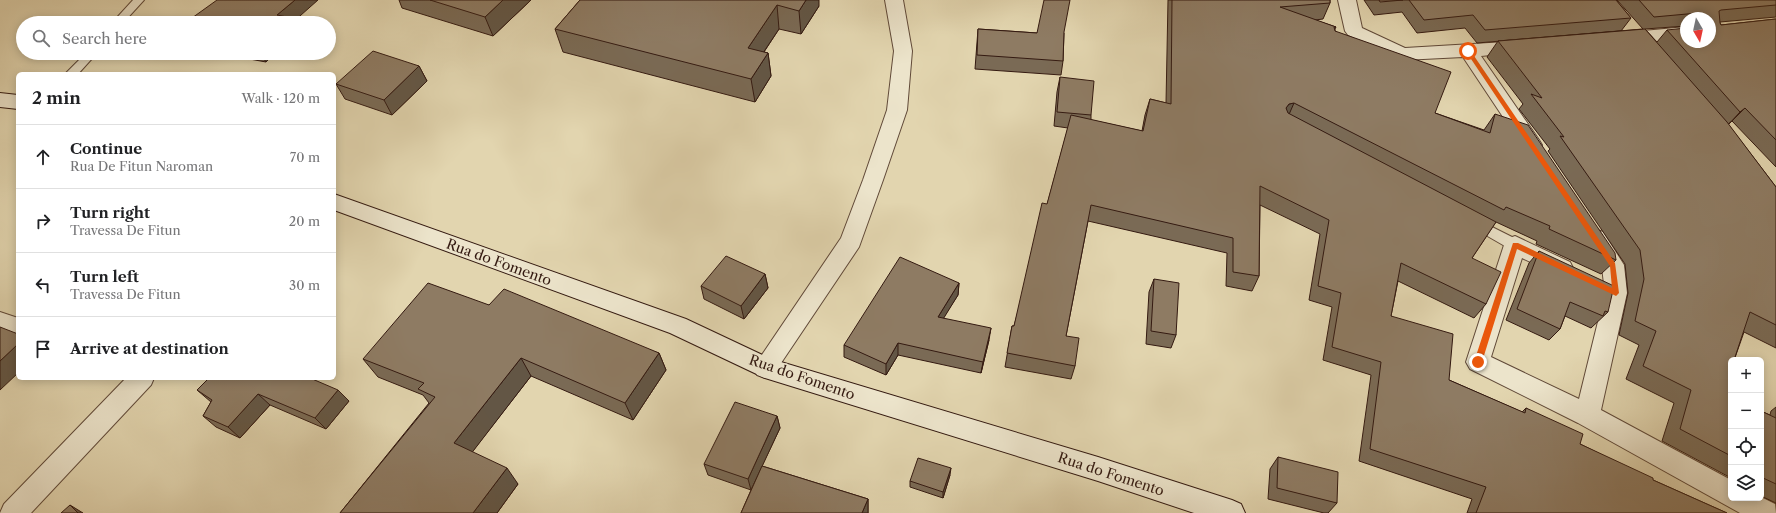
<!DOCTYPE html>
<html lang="en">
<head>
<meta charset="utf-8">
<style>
  :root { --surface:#fff; --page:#f2f2f2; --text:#202124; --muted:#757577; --line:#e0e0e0 }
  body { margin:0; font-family:"Libre Caslon Text",serif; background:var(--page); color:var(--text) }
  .controls { position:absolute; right:12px; bottom:12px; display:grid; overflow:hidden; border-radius:6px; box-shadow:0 2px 10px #0003 }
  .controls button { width:36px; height:36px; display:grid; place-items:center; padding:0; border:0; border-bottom:1px solid var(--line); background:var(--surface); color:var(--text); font:20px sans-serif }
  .compass { position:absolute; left:1680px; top:12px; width:36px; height:36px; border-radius:50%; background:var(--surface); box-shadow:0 2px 10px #0003; rotate:171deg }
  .stop { position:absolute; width:12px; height:12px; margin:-9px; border:3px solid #ea580c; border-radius:50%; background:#fff }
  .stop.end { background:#ea580c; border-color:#fff; box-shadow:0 1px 4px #0008 }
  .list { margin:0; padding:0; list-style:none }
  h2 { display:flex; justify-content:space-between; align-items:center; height:52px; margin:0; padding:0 16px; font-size:17px }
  h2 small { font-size:13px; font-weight:400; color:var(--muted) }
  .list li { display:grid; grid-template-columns:26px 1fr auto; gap:12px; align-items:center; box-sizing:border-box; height:64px; padding:0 16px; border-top:1px solid var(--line) }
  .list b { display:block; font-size:15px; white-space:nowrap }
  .list p { margin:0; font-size:13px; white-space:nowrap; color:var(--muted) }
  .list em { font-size:13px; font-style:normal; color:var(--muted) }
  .icon { flex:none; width:22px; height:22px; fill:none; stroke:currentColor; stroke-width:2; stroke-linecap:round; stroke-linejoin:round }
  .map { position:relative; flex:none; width:1776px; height:513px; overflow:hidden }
  .search { position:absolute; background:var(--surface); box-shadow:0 2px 10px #0003; left:16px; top:16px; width:320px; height:44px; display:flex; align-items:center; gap:10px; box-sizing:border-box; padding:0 14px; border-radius:22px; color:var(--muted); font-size:15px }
  .panel { position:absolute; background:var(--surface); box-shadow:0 2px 10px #0003; left:16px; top:72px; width:320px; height:308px; border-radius:6px }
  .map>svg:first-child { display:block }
</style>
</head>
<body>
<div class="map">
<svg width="1776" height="513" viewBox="0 0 1776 513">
  <rect width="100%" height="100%" fill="#e2d5af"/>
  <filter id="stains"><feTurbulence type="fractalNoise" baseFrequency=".005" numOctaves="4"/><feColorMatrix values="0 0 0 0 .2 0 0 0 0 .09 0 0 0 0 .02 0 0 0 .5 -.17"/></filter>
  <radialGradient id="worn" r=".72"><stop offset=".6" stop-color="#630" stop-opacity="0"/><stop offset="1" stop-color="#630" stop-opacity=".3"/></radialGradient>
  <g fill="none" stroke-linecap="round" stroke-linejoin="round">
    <g stroke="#604938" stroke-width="2">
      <path id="lane" d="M133 0H144L123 23H112Z
        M86 53H97L78 74H65Z
        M1474 218 1520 241 1521 245 1520 249 1515 250 1510 249 1470 226 1468 223 1470 220Z"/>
    </g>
    <g stroke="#604938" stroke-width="2">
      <path id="street" d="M885 0H903L912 51 907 110 883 180 859 247 773 375 765 378 757 375 753 368 841 238 863 180 887 110 894 51Z
        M1338 0H1356L1362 28 1405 48 1523 41 1530 43 1532 47 1530 51 1481 56 1539 140 1542 145 1539 150 1532 152 1525 150 1463 57 1403 60 1396 58 1348 35 1345 31Z
        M1686 27V39L1621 45 1615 43 1612 39 1615 35 1621 33Z
        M1595 229 1603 232 1624 265 1627 293 1601 410 1731 480V498H1761V497L1775 504 1776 513H1740L1578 423 1470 369 1466 362 1504 245 1507 239 1515 236 1570 262 1573 268 1570 274 1562 277 1522 258 1491 357 1579 399 1605 293 1602 267 1584 238 1587 232Z
        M0 312 18 318V338L0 332Z
        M126 378H154L151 385 31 513H0L4 504Z"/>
    </g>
    <g stroke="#341a11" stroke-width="2">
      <path id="secondary" d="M0 93 18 95V109L0 107Z
        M334 194 686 319 771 359 1098 457 1232 500 1241 504 1245 513H1194L1098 481 765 378 670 333 334 210Z"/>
    </g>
    <use href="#lane" fill="#ece4cb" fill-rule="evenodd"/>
    <use href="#street" fill="#ece4cb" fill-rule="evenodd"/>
    <use href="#secondary" fill="#ece4cb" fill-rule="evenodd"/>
  </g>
  <path fill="#7a6a55" stroke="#341a11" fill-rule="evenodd" d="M399 0H531L493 36 402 8Z
    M580 0 819 6 801 34 779 29 764 52 768 53 771 76 755 102 563 52 555 29Z
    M1168 0H1330V3L1323 19 1315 20 1336 27 1335 29V31L1435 113 1484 130 1495 114 1616 260 1601 274 1536 244 1537 241 1496 222 1472 258 1486 304 1474 318 1398 281 1391 316 1449 380 1522 412 1526 408 1580 444 1653 480 1727 513H1467L1472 499 1359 461 1371 375 1323 360 1332 307 1309 300 1320 234 1260 205 1259 276 1252 291 1226 286 1227 253 1088 221 1066 336 1075 366 1071 379 1005 367 1012 326H1014L1068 128 1054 126 1057 92 1060 77 1091 115V120L1142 131 1145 115 1150 99 1166 103Z
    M1364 0H1616L1631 18 1621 31 1477 43 1465 28 1417 33 1402 12 1374 15Z
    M1617 0H1776V17L1720 22V23L1721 25 1776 19V167L1732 121 1728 124 1776 187V348L1744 332 1730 372 1731 373V478L1662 441 1674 403 1626 379 1639 345 1619 335 1628 293 1625 264 1548 151 1550 149 1519 109 1523 104 1487 57 1498 41 1643 29ZM1686 18H1710L1686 42 1667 30 1657 42 1645 29 1686 26Z
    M978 29 1037 33H1064L1063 61 1061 75 975 69Z
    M225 53H274L266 62 233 56Z
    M419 66 427 81 392 115 345 99 336 84Z
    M1539 251 1608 312 1591 328 1565 316 1560 329 1549 340 1506 320 1529 263Z
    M765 274 768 288 744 319 704 299 701 286Z
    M1154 279 1176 335 1171 348 1146 344 1149 292Z
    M959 283 958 295 943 318 989 340 981 373 898 355 886 375 844 357V345Z
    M489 305 659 353 666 370 633 420 531 376 472 452 518 484 497 513H340L429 403 423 395 378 377 363 359Z
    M312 378V379L349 401 326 429 270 405 240 438 216 427 203 416 211 402 197 390Z
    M1776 407V504V503L1761 496V411L1770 415 1771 411Z
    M777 416 780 428 762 466 868 499V513H741L751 490 708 475 704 464Z
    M1278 457 1337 503 1328 513H1324L1268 499 1270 469Z
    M950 475 943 498 910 487V481Z"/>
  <path fill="#635645" stroke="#341a11" d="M295 0H318L292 23H281L277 15Z
    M503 0H531L493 36 485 17Z
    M806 0H819V6L801 34 799 11Z
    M777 5 779 29 751 71 748 48Z
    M260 53H274L266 62Z
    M768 53 771 76 755 102 751 79Z
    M419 66 427 81 392 115 384 100Z
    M1294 103 1287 119 1286 108 1289 104Z
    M1745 108 1728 125 1740 112Z
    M765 274 768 288 744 319 741 306Z
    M959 283 958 295 937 329 938 317Z
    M991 328 989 340 981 373 983 362Z
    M898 343V355L886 375V364Z
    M18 344V373L0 390V361Z
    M659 353 666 370 633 420 625 403Z
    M521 358 531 376 467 459 454 443Z
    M338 390 349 401 326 429 315 418Z
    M258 394 270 405 240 438 228 427Z
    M777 416 780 428 751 490 748 479Z
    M507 468 518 484 497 513H473Z
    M951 468 950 475 943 498V492Z
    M868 499V513H862Z
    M70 505 83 513H78Z"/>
  <path fill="#8e7b63" stroke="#341a11" d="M217 0H295L277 15 287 17 281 23H185Z
    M430 0H503L485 17Z
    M580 0H806L799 11 777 5 748 48 768 53 751 79 555 29Z
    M1044 0H1070L1064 32 1063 61 977 55 978 29 1037 33Z
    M1172 0H1330V3L1280 7 1336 27H1334L1335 31 1451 72 1435 113 1490 133 1495 114 1528 125 1615 253 1616 260 1549 229 1550 226 1506 207 1504 210 1294 103 1289 104 1286 108 1288 113 1496 222 1472 258 1501 272 1486 304 1401 263 1391 316 1453 334 1449 380 1525 413 1526 408 1583 434 1580 444 1653 478V480L1727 513H1476L1486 487 1370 449 1381 362 1332 347 1341 293 1318 286 1329 220 1260 186 1259 276 1233 272V238L1091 205 1066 336 1079 338 1075 366 1007 353 1012 326H1014L1042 203 1047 204 1071 115 1143 131 1150 99 1171 104Z
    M1379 0H1403L1380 2Z
    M1409 0H1616L1631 18 1485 30 1473 15 1424 20Z
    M1639 0H1776V5L1721 10 1719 11 1720 23 1721 25 1776 19V140L1745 108 1740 112 1667 30 1686 28V42H1710V18H1698V13L1654 17Z
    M1645 29 1727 122 1776 187V325L1750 312 1734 360H1731V369L1730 372 1731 373V456L1680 429 1691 390 1643 366 1656 331 1635 321 1644 279 1640 250 1560 136 1564 137 1531 94 1542 98 1498 41Z
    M373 51 419 66 384 100 336 84Z
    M1060 77 1094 81 1091 115 1057 112Z
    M1539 251 1614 286 1608 312 1605 311 1603 316 1570 302 1560 329 1517 309Z
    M726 256 765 274 741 306 701 286Z
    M900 257 959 283 938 317 991 328 983 362 898 343 886 364 844 345Z
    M1154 279 1179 283 1176 335 1151 331Z
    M428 283 489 305 504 289 659 353 625 403 521 358 454 443 507 468 473 513H340L435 397 418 389 424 383 363 359Z
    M0 327 18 334V344L0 361Z
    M209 378H310L338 390 315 418 258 394 228 427 203 416 212 400 197 390Z
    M735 402 777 416 748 479 704 464Z
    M1761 411 1776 418V484L1761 477Z
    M1278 457 1338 472 1337 503 1277 488Z
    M918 458 951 468 943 492 910 481Z
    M762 466 868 499 862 513H741Z
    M70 505 78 513H61Z"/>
  <path fill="#ea580c" d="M1467 50H1470L1615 263 1619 293 1616 296 1614 295 1517 249 1482 362 1478 365 1474 362 1513 243H1518L1612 288 1610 266 1467 53Z"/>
  <g text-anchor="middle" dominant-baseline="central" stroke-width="3" stroke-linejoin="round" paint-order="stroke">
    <g font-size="14" fill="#341a11" stroke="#ece4cb">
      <text transform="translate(499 262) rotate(20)">Rua do Fomento</text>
      <text transform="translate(802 377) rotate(19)">Rua do Fomento</text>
      <text transform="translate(1111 474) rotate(18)">Rua do Fomento</text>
    </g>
  </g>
  <rect width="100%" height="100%" filter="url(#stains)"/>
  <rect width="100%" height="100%" fill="url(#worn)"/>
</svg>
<div class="controls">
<button>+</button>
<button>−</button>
<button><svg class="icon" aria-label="locate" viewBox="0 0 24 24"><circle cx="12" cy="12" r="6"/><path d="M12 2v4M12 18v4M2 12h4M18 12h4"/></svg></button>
<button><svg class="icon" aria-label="layers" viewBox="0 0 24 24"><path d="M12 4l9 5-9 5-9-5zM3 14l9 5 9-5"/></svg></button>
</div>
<svg class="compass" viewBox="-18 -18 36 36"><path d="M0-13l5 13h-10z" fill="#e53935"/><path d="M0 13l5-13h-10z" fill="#757577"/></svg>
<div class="stop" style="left:1468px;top:51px"></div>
<div class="stop end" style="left:1478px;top:362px"></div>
<div class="search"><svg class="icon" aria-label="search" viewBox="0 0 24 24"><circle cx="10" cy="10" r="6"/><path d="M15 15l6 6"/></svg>Search here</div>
<section class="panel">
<h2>2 min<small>Walk · 120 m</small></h2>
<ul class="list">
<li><svg class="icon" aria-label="ahead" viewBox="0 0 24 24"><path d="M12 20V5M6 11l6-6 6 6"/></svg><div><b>Continue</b><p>Rua De Fitun Naroman</p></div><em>70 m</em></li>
<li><svg class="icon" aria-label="right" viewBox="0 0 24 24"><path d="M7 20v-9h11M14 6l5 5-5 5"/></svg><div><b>Turn right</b><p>Travessa De Fitun</p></div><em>20 m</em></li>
<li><svg class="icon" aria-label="left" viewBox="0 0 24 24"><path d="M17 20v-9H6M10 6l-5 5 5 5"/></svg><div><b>Turn left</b><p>Travessa De Fitun</p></div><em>30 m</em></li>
<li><svg class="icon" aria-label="arrive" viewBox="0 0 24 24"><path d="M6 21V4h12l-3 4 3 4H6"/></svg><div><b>Arrive at destination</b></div></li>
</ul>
</section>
</div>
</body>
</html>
